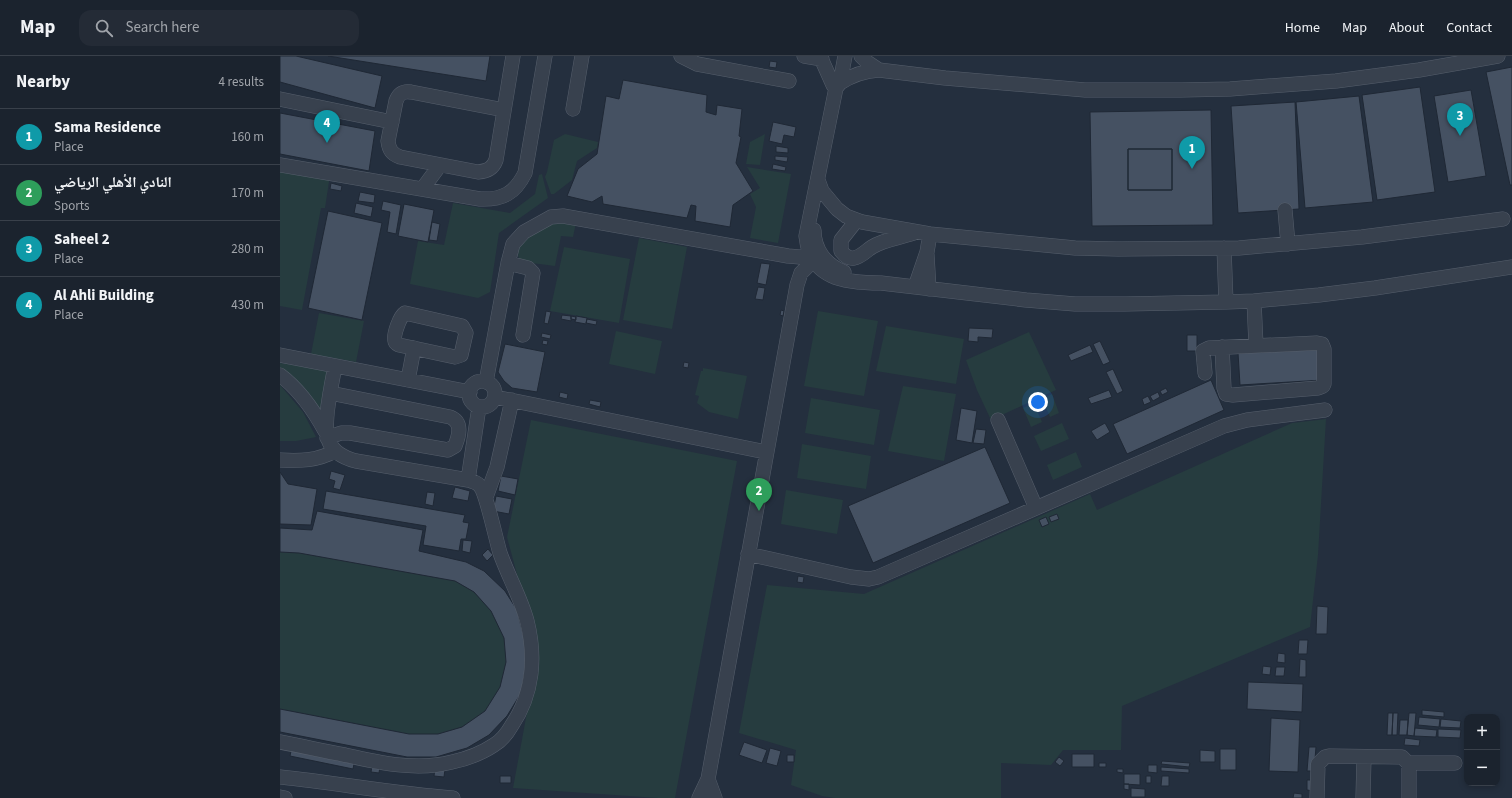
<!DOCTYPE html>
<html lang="en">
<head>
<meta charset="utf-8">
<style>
  :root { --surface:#1b232e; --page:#242b36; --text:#f1f3f6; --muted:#a0a4aa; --line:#39404a; --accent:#0b8043 }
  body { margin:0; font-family:"Source Sans 3","Noto Naskh Arabic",sans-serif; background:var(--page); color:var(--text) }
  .controls { position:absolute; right:12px; bottom:12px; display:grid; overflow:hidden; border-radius:8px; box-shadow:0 2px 6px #0003 }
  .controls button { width:36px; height:36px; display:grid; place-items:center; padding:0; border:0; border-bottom:1px solid var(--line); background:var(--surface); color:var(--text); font:20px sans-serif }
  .you { position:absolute; left:758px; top:346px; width:14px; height:14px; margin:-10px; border:3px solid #fff; border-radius:50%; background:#1a73e8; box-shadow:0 0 0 6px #1a73e833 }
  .badge { display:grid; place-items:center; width:26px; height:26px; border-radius:50%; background:var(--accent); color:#fff; font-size:13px; font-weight:700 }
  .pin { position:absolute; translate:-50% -33px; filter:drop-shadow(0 1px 2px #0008) }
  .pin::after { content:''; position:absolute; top:21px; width:14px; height:12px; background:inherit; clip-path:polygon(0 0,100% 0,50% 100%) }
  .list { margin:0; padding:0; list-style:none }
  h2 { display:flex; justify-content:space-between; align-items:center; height:52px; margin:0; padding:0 16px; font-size:17px }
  h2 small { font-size:13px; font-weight:400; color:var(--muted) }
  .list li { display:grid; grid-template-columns:26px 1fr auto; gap:12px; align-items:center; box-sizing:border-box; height:56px; padding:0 16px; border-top:1px solid var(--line) }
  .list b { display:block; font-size:15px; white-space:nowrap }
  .list p { margin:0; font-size:13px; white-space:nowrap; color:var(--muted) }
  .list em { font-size:13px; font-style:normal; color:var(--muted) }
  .icon { flex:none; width:22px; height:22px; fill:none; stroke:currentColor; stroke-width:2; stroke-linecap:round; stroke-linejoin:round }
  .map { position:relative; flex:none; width:1232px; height:742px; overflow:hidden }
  header { display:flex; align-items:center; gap:24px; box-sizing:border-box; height:56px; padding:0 20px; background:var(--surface); border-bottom:1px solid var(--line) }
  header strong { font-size:19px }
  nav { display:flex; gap:22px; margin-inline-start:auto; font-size:14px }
  .search { width:280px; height:36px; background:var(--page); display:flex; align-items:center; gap:10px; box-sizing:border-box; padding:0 14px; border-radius:12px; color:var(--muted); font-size:15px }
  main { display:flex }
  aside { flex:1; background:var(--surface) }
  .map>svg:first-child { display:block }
</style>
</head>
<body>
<header>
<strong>Map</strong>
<div class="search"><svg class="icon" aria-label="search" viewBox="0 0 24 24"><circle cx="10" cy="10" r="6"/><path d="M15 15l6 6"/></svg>Search here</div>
<nav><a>Home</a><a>Map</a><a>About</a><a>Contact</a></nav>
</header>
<main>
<aside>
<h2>Nearby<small>4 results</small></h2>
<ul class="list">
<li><span class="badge" style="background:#0f9aa8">1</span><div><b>Sama Residence</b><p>Place</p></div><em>160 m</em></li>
<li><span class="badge" style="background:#2e9e5b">2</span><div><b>النادي الأهلي الرياضي</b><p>Sports</p></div><em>170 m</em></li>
<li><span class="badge" style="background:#0f9aa8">3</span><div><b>Saheel 2</b><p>Place</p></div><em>280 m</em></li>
<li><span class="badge" style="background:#0f9aa8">4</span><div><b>Al Ahli Building</b><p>Place</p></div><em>430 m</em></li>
</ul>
</aside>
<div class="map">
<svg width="1232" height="742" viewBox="0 0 1232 742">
  <rect width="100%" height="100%" fill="#242f3e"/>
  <path fill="#263c3f" d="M285 78 318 86 317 92 297 105 292 124 274 138H271L265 121 267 116 274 84Z
    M485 78 480 109 466 108 470 86Z
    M0 111 50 119 45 152H41L22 254 0 250Z
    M467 111 511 118 498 187 470 182 476 151 470 138 480 132Z
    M262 118 268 142 219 177 210 236 198 242 130 228 138 185 164 189 173 147 230 157 255 138 259 119Z
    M273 165 296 167 293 181 281 180 275 210 244 206 240 204C236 198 239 191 242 185Z
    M359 182 407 191 392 273 343 264Z
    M284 191 350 203 339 267 270 255Z
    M538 255 598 265 584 340 524 330Z
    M39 257 84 265 76 306 31 298Z
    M606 270 684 283 676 328 596 315Z
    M336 275 382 285 375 318 329 308Z
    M749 276 776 334 711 364 697 334 686 304Z
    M0 307 50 315 43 362 12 321 0 311Z
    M423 312 467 320 458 363 429 356 417 347 419 340 415 339 421 315H423Z
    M0 329 23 356 36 381 16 385H0Z
    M623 330 676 338 664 405 608 395Z
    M772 338 779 357 770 361 762 343Z
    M531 342 600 354 594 389 525 377Z
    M754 347 762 366 751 371 743 352Z
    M1046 363 1038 499 1030 571 842 650 841 694H783L771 709 721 707V742H555L542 740 511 729 516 694 459 677 487 529 584 538 810 438 817 454 1012 367Z
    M251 364 457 405 395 742H378L233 732 258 597 227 481Z
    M782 367 789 383 761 395 754 380Z
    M522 388 591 400 586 433 517 422Z
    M796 396 802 411 773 424 767 409Z
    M506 434 563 444 557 478 501 468Z
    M0 496 19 497 175 525 194 536 211 555 224 582 226 606 220 631 205 655 182 671 158 678H129L0 653Z"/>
  <path fill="#455162" stroke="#1f2835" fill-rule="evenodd" d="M0 0H16L102 20 95 52 0 26Z
    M48 0H210L206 25Z
    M490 5 497 6 496 12 489 11Z
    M1232 11V129H1230L1206 16Z
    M343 24 427 39 426 56 436 59 437 49 462 53 459 80 461 81 456 107 473 135 453 149 450 171 415 165 416 150 411 149 407 162 323 148 322 140 312 146 287 140 298 113 317 98 326 40 339 43Z
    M1140 31 1155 136 1097 144 1082 39Z
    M1191 34 1206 120 1168 126 1154 40Z
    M1079 40 1093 146 1025 152 1016 46Z
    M1015 46 1019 153 958 157 951 50Z
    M931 54 933 169 812 170 810 56ZM848 93H892V134H848Z
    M0 57 95 75 89 115 0 98Z
    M493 66 516 71 514 81 504 79 502 88 489 85Z
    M496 90 508 92V97L496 96Z
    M848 93H892V134H848Z
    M495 100 508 101 507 106 495 104Z
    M493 108 506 111 505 115 492 113Z
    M51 127 62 130 61 135 50 133Z
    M80 136 95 139 94 147 78 145Z
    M103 145 121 149 116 178 107 176 110 156 101 154Z
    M76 147 93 151 91 161 74 157Z
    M124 148 154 154 148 186 118 180Z
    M48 155 102 167 82 264 28 252Z
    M152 166 160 168 157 185 149 184Z
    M481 207 490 208 486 229 477 227Z
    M478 231 485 232 483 244 475 243Z
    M501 254 504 255 503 260 500 259Z
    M266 255 271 256 268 268 264 267Z
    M282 259 291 260V265L281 263Z
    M291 260 296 261V264L291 263Z
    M296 260 307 262 306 268 295 266Z
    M307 263 317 265 316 269 306 267Z
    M689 272 713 273 712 282 698 281V286L688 285Z
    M262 277 271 279 270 283 261 281Z
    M907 279H917V295H907Z
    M263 284 268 285 267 289 262 288Z
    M820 285 830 306 823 309 813 288Z
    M225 288 265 296 257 336 232 332 224 325 218 316Z
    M810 289 813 296 791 305 788 299Z
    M1042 293 1043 324 960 329 958 297Z
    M404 306 409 307 408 312 403 311Z
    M833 313 843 335 837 338 826 316Z
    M931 324 944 354 847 398 833 368Z
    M886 332 888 336 882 339 880 335Z
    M829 334 832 341 811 348 808 342Z
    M280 336 288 338 287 343 279 341Z
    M878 336 880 341 873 345 870 340Z
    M868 340 871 346 864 349 862 343Z
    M310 344 321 346 320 351 309 348Z
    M681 352 697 355 692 387 676 384Z
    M825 367 830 376 817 384 811 375Z
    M696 373 706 374 704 388 693 387Z
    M705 391 730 447 593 507 568 450Z
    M51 415 65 419 60 434 53 432 55 425 49 423Z
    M0 416 8 428 37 433 31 469 0 468Z
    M221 420 238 423 235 439 218 435Z
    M175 431 190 435 188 445 172 442Z
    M46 435 185 459 183 466 189 467 186 483H181L179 495 143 489 146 470 43 453Z
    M147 436 155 437 153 450 145 448Z
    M216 440 232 443 229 458 213 455Z
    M37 455 143 474 139 495 186 506 204 515 225 535 237 554 248 598 241 637 227 660 209 679 187 692 156 701H127L0 676V653L129 678H158L182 671 205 655 220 631 226 606 224 582 211 555 194 536 175 525 19 497 0 496V472L32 474Z
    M777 458 779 463 771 466 769 461Z
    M766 461 769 468 762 471 759 464Z
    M183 484 192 485 190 497 182 495Z
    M208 493 213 499 207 505 202 499Z
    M518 520 524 521 523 527 517 526Z
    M1037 550 1048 551 1047 578H1036Z
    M1019 584H1028L1027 598H1018Z
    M998 597 1005 598V607L997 606Z
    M1020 603 1026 604V621H1019Z
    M983 610 991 611 990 619 982 618Z
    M996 611H1005L1004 620H995Z
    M968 626 1023 628 1022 656 967 653Z
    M1142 654 1164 656V661L1142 659Z
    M1108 657H1113L1112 679H1107Z
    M1113 657H1118L1117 679H1112Z
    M1129 657H1136L1134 680 1127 679Z
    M1139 661 1160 663 1159 671 1138 669Z
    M991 662 1020 664 1018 716 989 715Z
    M1161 663 1181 665 1180 672 1160 671Z
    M1120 664H1128L1127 679H1119Z
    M1135 672 1157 674 1156 681 1134 680Z
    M1158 673 1181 674 1180 682 1158 681Z
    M1125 682 1140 684 1139 690 1124 689Z
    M464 686 487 694 482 707 459 699Z
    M12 690 75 703 73 713 10 700Z
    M1029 691H1036L1034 715H1027Z
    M490 692 501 695 497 710 486 707Z
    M940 693H956V714H940Z
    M920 694 935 695V706H920Z
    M792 698H814V711H792Z
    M507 699H514V706H507Z
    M779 701 784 705 780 710 775 706Z
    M882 705 910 707 909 711 881 708Z
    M819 707H826V711H819Z
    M868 709H877V717L868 716Z
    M92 710 100 711 99 717 91 716Z
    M881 711 909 713V717L881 715Z
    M155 712 165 713 164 721 154 720Z
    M837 713H843V717L837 716Z
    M844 718H860V729L844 728Z
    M220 720H231V727H220Z
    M866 720H871V727H866Z
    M882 720H889V730H881Z
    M1027 724H1034V735L1027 734Z
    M844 728H849V734L844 733Z
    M851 732 865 733V741H851Z
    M1014 737 1022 738V742H1013Z"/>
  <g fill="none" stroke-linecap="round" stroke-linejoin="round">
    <g stroke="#565f6c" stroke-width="15">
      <path id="minor" d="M401 0 417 8 509 25
        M524 0 542 3
        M540 0 553 29 556 32
        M565 0 560 27 556 32 526 180C530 223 565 227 601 227L746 244 795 248H845L946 246 974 245 1039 239 1095 232 1232 211
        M581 0 587 6 599 14
        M560 27C572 19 584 15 599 14L665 22 805 34H901L950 33 1056 25 1139 14 1218 0
        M0 43 112 66
        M293 53 302 0
        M224 54 131 36C123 35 119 37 116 45L108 85C109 94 112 98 120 101L198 116C208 115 213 112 216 104L233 0
        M0 109 200 143C223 144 235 137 245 117L265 0
        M538 124 542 135 557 153 566 160 582 166 650 178 795 192 838 193 959 192 1082 181 1223 163
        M143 132 160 109
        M1005 154 1008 188
        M576 165 561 184V195C564 199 568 203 574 202 581 201 587 194 592 191 605 183 620 182 634 177
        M534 174C534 194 546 209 564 216
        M944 192 946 246
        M647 199 649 233
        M228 207 248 212 253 217 243 279
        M635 231 647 196 650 178
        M974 245 976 289
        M125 257 182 270 186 277 181 299 175 301 119 289C117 288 115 287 115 285 113 279 120 260 125 257Z
        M0 299 190 336
        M925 317 923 295 929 292 1037 287 1042 288 1044 293V328L1043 330 1038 332 953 339 946 338 944 332 942 291
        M0 319C20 334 33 353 45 375
        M128 324 134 292
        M189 338a13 13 0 1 1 26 0a13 13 0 1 1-26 0Z
        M206 326 228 207 233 188 244 176 271 161 283 160 508 200 520 201 529 198
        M215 341 486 396
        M718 364 756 452
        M47 382 61 377H70L168 394 175 390C179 380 183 366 170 361L50 337
        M0 404C20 405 37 405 55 395
        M188 424 199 351
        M206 441 217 411 232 344
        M468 498 571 521 589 523 598 521 944 370 967 364 1045 354
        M0 686C22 690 43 695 65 699 100 707 137 715 172 706 186 703 202 697 214 689 221 685 228 676 232 669 253 638 256 601 247 565 241 542 228 520 220 497 216 484 206 435 199 429 196 426 191 425 188 424L76 405C45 397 44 379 48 350 50 337 52 324 55 311
        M1128 707H1175
        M0 721C58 727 115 738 173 742
        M428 723 435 742
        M0 741 5 742
        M419 742 428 723 517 229 521 217 533 205
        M1037 742 1038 708 1045 701 1049 700 1122 701 1128 707 1129 710V742
        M1083 742 1084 701"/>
    </g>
    <use href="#minor" stroke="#38414e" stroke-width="14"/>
  </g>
</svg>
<div class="controls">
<button>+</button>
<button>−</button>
</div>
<div class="you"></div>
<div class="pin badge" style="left:912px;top:113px;background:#0f9aa8">1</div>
<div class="pin badge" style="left:479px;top:455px;background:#2e9e5b">2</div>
<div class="pin badge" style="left:1180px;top:80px;background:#0f9aa8">3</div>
<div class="pin badge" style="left:47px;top:87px;background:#0f9aa8">4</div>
</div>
</main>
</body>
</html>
